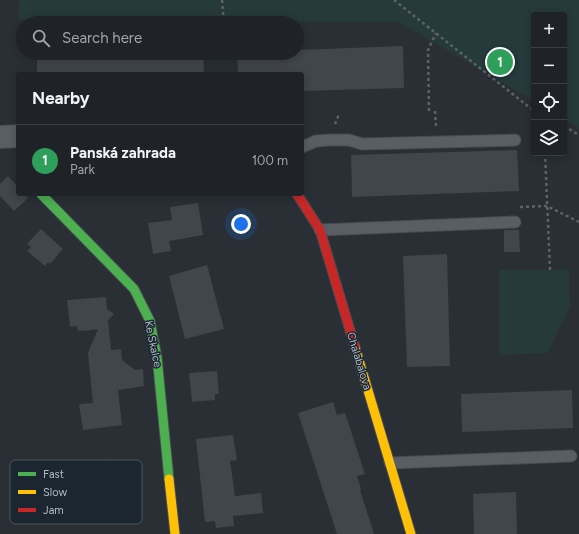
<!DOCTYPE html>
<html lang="en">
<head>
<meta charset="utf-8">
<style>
  :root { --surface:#1f2328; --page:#272b30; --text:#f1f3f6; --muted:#a1a4a8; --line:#3c4045; --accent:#0b8043 }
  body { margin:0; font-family:Figtree,sans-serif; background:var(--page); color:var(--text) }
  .controls { position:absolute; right:12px; top:12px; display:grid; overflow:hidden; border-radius:4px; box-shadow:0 2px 10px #0003 }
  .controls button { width:36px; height:36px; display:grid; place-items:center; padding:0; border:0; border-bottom:1px solid var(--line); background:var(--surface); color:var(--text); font:20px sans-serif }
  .you { position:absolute; left:241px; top:224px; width:14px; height:14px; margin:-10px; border:3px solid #fff; border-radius:50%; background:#1a73e8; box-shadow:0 0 0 6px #1a73e833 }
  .badge { display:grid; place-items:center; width:26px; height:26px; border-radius:50%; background:var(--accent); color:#fff; font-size:13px; font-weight:700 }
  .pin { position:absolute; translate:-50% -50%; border:2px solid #fff; box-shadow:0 1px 4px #0006 }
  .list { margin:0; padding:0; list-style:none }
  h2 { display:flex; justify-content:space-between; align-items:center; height:52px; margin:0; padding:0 16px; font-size:17px }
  h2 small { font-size:13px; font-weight:400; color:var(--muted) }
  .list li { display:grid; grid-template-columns:26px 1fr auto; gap:12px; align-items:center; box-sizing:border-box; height:72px; padding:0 16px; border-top:1px solid var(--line) }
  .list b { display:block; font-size:15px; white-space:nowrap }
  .list p { margin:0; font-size:13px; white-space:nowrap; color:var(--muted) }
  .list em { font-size:13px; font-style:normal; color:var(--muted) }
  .icon { flex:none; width:22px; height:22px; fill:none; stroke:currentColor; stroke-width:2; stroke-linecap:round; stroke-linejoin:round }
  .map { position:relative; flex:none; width:579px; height:534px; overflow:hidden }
  .search { position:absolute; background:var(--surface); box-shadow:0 2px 10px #0003; left:16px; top:16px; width:288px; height:44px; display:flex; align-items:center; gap:10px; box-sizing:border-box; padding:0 14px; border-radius:22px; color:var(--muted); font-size:15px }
  .panel { position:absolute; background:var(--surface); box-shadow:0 2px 10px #0003; left:16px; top:72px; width:288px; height:124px; border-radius:4px }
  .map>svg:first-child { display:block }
</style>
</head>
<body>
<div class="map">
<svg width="579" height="534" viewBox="0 0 579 534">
  <rect width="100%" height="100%" fill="#292f35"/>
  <path fill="#26393b" d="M19 0H579V128L564 119V15H534V101L399 22 19 20Z
    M499 270H569L570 306 548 353 499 355Z"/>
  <path fill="#41464c" d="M403 46 404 88 302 91V74H238L237 53H297V50Z
    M37 53H203L204 74H37Z
    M517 150 519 191 352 197 351 155Z
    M8 176 18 187V194H25L28 198 14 211 0 196V184Z
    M198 203 203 235 169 241 171 251 153 254 148 223 172 220 170 207Z
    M41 229 63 249 50 264 48 262 45 266 27 251 31 247 27 244Z
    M504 230H519L520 252H504Z
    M447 254 450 366 407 367 403 256Z
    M207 265 224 329 185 339 169 276Z
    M106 297 107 309 114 314 108 320 111 350 121 349 122 360 135 370 143 369 144 386 118 390 122 425 83 430 79 404 93 403 88 353 98 329 84 331V330L78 331 77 326 70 327 67 300Z
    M217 371 219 394H215V400L192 402 189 373Z
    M572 390 573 428 462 432 461 394Z
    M333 402 337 415 345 413 365 474 357 476 361 489 360 490 374 534H337L298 413Z
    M233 435 237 460 230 461 235 496 261 493 263 513 233 516 234 526 216 528 215 521 205 522 196 439Z
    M111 459 116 484 71 492 66 467Z
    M516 492 517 534H474L473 494Z"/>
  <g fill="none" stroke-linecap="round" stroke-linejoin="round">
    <g stroke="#474b50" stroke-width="13">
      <path id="lane" d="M302 147 316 141 329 140H349L362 144 515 140
        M320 230 515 222
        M390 463 571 456"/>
    </g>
    <g stroke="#474b50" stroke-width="24">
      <path id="street" d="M0 137 18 136"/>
    </g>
    <g stroke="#474b50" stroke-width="11">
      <path id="fast" d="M41 194 134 289 150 321 157 357 169 479"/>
    </g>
    <g stroke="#474b50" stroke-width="11">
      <path id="slow" d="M355 347 411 534
        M169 479 175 534"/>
    </g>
    <g stroke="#474b50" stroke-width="11">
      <path id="jam" d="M297 194 320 230 355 347"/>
    </g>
    <path stroke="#5c6267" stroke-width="2.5" stroke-dasharray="3 3" stroke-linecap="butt" d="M222 0 224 23
      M394 0 529 107 534 110
      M429 111 428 50 436 33
      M435 111 436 126
      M335 124 339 114
      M564 126 579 135
      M545 153 550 270
      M520 207 547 206 579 222"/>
    <use href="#lane" stroke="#585e63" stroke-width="11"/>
    <use href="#street" stroke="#585e63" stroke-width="22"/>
    <use href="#fast" stroke="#4caf50" stroke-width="9"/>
    <use href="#slow" stroke="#ffc107" stroke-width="9"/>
    <use href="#jam" stroke="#c62828" stroke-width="9"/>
  </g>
  <g text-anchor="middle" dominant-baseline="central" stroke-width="3" stroke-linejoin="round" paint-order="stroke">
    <g font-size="11" fill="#b2bcc7" stroke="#1c2630">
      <text transform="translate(153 344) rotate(78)">Ke Skalce</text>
      <text transform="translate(359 361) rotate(73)">Chalabalova</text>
    </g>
  </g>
  <rect x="10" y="460" width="132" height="64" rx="6" fill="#1c2630" stroke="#49535d" stroke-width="1"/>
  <rect x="18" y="472" width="18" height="4" fill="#4caf50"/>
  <rect x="18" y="490" width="18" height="4" fill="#ffc107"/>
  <rect x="18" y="508" width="18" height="4" fill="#c62828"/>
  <g font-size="11" fill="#b2bcc7">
    <text x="43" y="478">Fast</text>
    <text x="43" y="496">Slow</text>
    <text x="43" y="514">Jam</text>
  </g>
</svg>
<div class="controls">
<button>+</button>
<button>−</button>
<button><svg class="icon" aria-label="locate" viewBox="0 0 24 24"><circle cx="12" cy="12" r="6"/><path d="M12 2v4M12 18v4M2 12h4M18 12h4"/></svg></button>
<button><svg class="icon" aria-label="layers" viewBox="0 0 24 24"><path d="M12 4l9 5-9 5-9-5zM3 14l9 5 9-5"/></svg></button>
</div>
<div class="you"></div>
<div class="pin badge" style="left:500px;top:62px;background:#2e9e5b">1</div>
<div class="search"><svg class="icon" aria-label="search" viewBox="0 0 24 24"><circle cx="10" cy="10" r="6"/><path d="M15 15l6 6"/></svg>Search here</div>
<section class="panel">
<h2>Nearby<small></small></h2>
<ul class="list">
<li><span class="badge" style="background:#2e9e5b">1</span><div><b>Panská zahrada</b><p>Park</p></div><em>100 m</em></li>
</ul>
</section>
</div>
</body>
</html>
